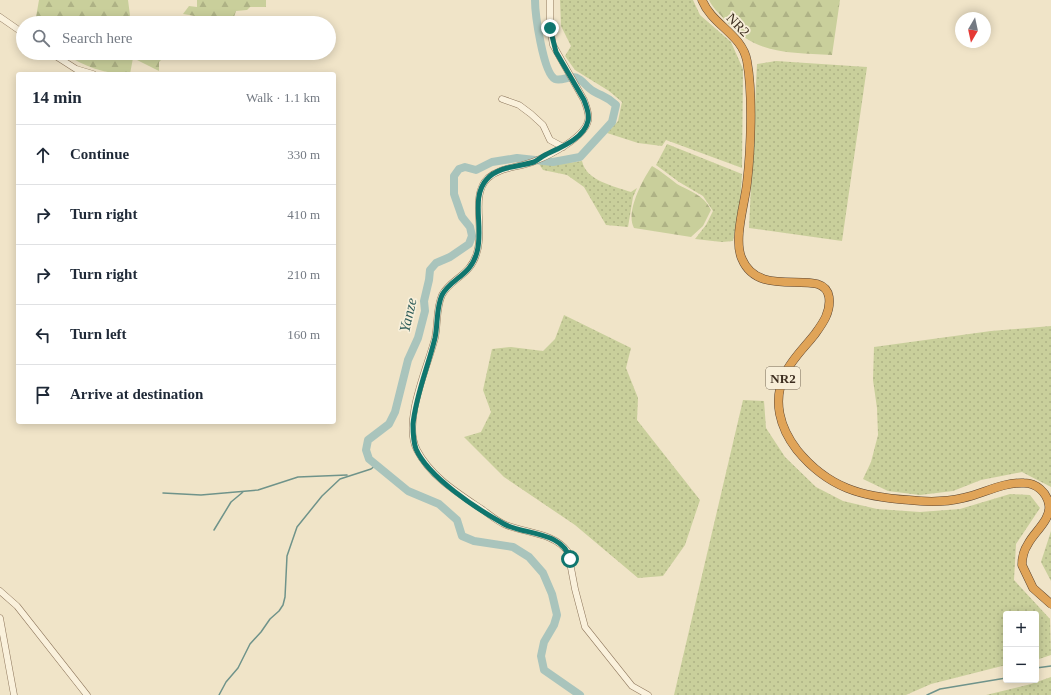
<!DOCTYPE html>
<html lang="en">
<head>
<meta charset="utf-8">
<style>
  :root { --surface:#fff; --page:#f6f6f7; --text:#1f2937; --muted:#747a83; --line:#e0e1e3 }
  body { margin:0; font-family:"Times New Roman",serif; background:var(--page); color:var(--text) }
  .controls { position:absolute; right:12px; bottom:12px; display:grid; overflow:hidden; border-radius:4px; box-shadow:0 2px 10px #0003 }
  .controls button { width:36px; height:36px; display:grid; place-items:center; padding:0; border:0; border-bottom:1px solid var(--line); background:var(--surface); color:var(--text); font:20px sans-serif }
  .compass { position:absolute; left:955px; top:12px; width:36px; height:36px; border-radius:50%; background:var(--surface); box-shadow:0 2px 10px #0003; rotate:189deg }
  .stop { position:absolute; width:12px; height:12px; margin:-9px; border:3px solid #0f766e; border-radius:50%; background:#fff }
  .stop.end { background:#0f766e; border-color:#fff; box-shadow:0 1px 4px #0008 }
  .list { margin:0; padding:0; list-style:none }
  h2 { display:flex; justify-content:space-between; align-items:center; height:52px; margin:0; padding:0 16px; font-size:17px }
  h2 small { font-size:13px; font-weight:400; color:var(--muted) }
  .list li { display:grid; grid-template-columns:26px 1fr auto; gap:12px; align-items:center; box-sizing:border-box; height:60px; padding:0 16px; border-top:1px solid var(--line) }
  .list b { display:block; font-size:15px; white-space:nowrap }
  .list em { font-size:13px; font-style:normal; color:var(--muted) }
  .icon { flex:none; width:22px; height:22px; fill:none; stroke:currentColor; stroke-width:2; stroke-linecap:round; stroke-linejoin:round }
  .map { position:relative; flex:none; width:1051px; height:695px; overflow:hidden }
  .search { position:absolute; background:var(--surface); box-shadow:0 2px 10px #0003; left:16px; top:16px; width:320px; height:44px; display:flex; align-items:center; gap:10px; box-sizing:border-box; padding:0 14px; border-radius:22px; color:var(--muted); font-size:15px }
  .panel { position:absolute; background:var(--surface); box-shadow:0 2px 10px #0003; left:16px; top:72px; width:320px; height:352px; border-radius:4px }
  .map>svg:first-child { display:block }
</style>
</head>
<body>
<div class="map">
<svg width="1051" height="695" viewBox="0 0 1051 695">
  <defs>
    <pattern id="grass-dots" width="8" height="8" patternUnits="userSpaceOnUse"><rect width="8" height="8" fill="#c9cf9b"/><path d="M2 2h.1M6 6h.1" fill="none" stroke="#aeb285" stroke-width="1.8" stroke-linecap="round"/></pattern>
    <pattern id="forest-firs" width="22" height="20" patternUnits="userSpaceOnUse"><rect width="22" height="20" fill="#c9cf9b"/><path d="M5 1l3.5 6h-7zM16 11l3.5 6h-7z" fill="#aeb285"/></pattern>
  </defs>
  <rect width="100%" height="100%" fill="#f0e4c8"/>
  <path fill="url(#grass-dots)" d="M560 0H693L700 15 731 42 743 69 742 168 666 140 662 146 638 143 607 133 618 121 622 102 609 91 575 70 565 56 571 46 561 26Z
    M776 61 867 67 842 241 749 228 757 64Z
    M667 144 742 174 740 205 733 241 722 242 695 239 706 225 713 211 703 196 679 182 656 165Z
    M582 161C586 181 614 186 631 192L637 188 633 197 628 227 606 225 584 187 567 175 543 170 539 164 554 165Z
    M564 315 631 348 626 368 638 398 637 420 700 500 685 545 663 576 638 578 575 525 504 477 464 437 481 432 491 412 483 390 492 349 511 347 543 351 555 339Z
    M1051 326V487L1022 472 981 480 953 491 920 495 888 491 863 479 871 462 878 435 877 408 873 380 874 347 991 331Z
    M743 400 764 401 766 428 785 457 816 487 843 501 877 509 920 512 960 509 1010 494 1030 495 1040 508 1016 544 1014 580 1050 619 1051 655 1036 660V614H1006V665L931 684 906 695H674Z
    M1051 531V581L1041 562Z
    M1051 677V695H986L1031 684Z"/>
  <path fill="url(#forest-firs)" d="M39 0H128L131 23H35Z
    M197 0H266V7H250L247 10 236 11 232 23C215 23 200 16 183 14L189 6 197 7Z
    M709 0H840L832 55C789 52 756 56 724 19 719 13 712 7 709 0Z
    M63 53H168L159 62V71L133 58 130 74C103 74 86 67 63 53Z
    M652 166C661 171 669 178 677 184 691 192 704 195 711 210L703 226 691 237 634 228C625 212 643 179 652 166Z"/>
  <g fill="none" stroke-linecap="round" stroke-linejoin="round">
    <path stroke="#6f938a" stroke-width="1.5" d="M163 493 201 495 258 490 298 477 347 475
      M214 530 231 502 243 492
      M1036 668 1051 666
      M219 695 226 682 238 668 250 644 261 632 270 619 279 611 283 605 285 597 287 556 297 527 322 496 340 479 371 469 376 465
      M927 695 940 689 1006 678"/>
    <path stroke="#a9c4bc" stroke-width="8" d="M535 0C535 13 543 73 555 79 561 81 567 77 573 77 581 77 586 87 593 91 603 97 605 95 616 105L612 122 580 157 553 162 517 158 492 162 476 170 465 167 459 169 454 176V194L462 217 470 227 472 236 469 244 450 257 436 263 430 270 429 280 424 301 425 311 418 338 408 360 395 412 389 424 368 440 366 450 369 459 408 491 439 504 457 520 462 536 474 541 513 547 529 557 543 573 552 594 557 615 554 625 544 642 541 656 544 670 580 695"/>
    <g stroke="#8d765c" stroke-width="7">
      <path id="minor" d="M550 0V28L553 45 584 100C586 106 590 114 588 121 584 138 550 155 535 161 519 168 502 166 488 178 470 195 485 228 477 252 471 276 451 278 442 295 436 308 438 324 435 338 428 366 402 422 417 450 431 477 458 493 483 510 490 515 498 522 506 525 526 533 555 533 568 552L575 589 585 627 632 686 648 695
        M0 17 23 33
        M51 53 76 69 93 74
        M502 99 519 105 531 114 543 125 550 140 563 147
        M0 591 17 606 87 695
        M0 618 14 695"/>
    </g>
    <g stroke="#5b4430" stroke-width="9">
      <path id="highway" d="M702 0C712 25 742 34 747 61 753 94 751 149 747 183 745 203 733 240 742 259 760 302 824 265 829 297 831 312 823 323 815 334 805 347 791 360 785 374 772 401 780 428 797 450 828 488 862 497 909 500 926 502 946 502 963 498 983 494 1002 482 1024 483 1036 483 1047 492 1049 505 1051 520 1034 532 1028 544 1024 550 1022 558 1022 565L1033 588 1051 604"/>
    </g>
    <use href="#minor" stroke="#faf1dc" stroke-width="6"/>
    <use href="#highway" stroke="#e0a458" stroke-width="8"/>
  </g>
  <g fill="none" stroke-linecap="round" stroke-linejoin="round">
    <path stroke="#0f766e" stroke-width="5" d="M550 28 556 52 584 100C586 106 590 114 588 121 584 139 559 148 545 155 541 157 538 160 534 162 518 167 499 166 487 179 470 197 484 228 477 252 471 276 451 278 442 295 436 308 438 324 435 338 428 367 416 394 413 424 413 432 413 441 416 449 428 477 477 509 504 524 524 535 563 531 570 559"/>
  </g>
  <g text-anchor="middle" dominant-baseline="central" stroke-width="3.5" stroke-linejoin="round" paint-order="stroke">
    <rect fill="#f7eed8" stroke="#756857" stroke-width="1" x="766" y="367" width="34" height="22" rx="3"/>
    <g font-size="13" font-weight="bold" fill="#3d2e20">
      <text x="783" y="378">NR2</text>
    </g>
    <g font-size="14" fill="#3d2e20" stroke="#f7eed8">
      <text transform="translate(738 25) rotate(46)">NR2</text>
    </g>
    <g font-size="15" font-style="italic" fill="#2f5d5a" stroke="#f7eed8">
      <text transform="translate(408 315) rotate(-77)">Yanze</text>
    </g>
  </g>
</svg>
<div class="controls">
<button>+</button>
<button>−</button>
</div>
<svg class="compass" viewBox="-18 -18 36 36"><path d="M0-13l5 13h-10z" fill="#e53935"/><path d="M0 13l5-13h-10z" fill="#747a83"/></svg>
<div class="stop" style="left:570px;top:559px"></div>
<div class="stop end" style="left:550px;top:28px"></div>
<div class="search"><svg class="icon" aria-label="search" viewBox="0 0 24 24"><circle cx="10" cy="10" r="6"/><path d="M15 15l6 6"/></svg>Search here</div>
<section class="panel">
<h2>14 min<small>Walk · 1.1 km</small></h2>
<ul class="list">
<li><svg class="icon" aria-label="ahead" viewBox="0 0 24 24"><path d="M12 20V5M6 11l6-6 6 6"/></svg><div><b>Continue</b></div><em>330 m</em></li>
<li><svg class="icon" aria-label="right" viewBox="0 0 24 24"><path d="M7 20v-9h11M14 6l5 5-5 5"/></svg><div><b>Turn right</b></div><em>410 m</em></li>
<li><svg class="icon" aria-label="right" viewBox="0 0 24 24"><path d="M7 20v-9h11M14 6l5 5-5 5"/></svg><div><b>Turn right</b></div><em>210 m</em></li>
<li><svg class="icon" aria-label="left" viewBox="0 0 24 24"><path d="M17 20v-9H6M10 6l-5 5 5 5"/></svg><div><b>Turn left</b></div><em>160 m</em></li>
<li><svg class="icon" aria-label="arrive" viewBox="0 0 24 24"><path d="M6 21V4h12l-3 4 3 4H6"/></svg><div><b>Arrive at destination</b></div></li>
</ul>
</section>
</div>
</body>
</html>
